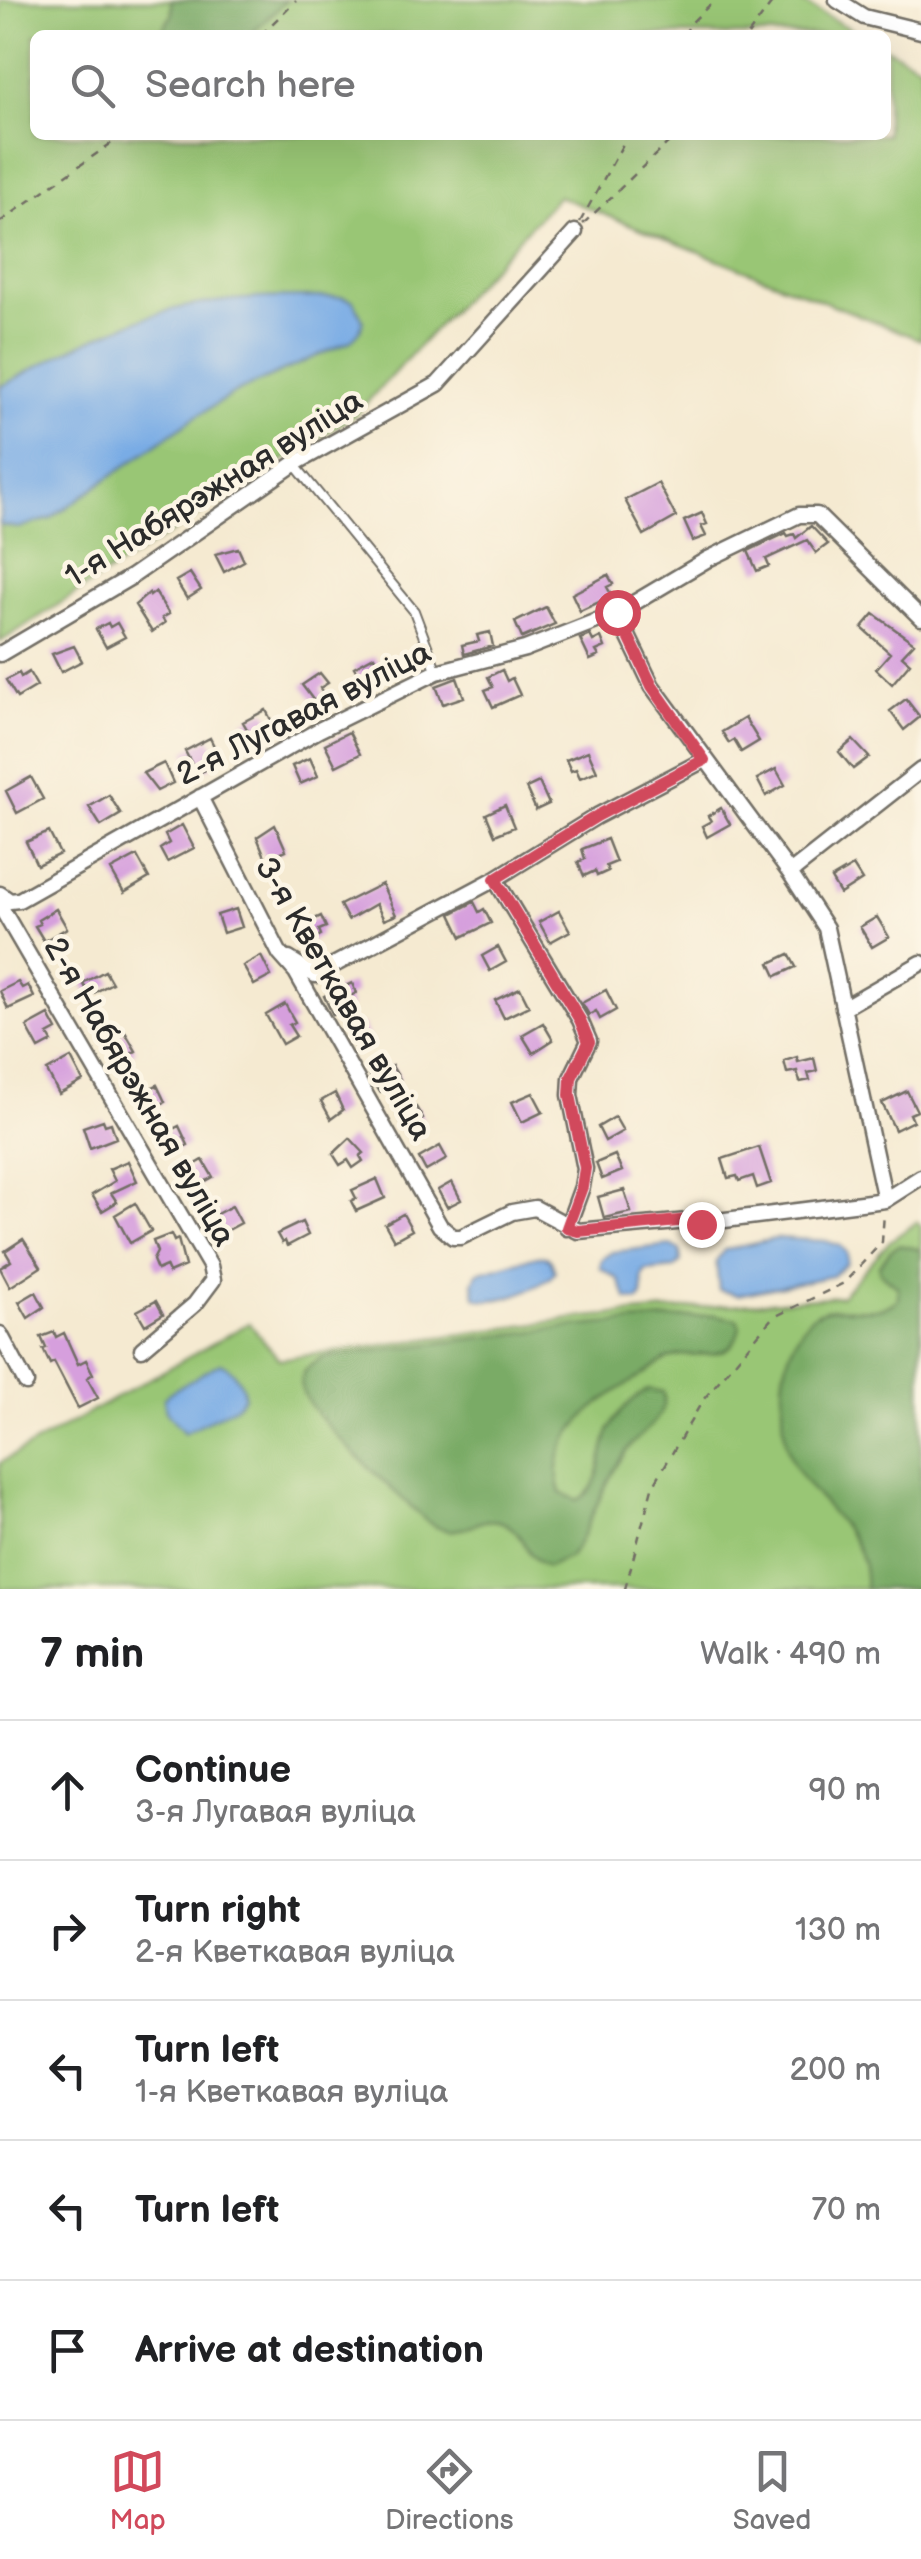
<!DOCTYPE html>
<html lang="en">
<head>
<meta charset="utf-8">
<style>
  :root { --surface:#fff; --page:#f2f2f2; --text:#202124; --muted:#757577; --line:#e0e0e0; --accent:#d1495b }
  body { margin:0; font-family:"Balsamiq Sans",sans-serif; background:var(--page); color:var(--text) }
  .stop { position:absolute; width:30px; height:30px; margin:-22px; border:8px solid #d1495b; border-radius:50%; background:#fff }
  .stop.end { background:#d1495b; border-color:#fff; box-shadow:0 2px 10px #0008 }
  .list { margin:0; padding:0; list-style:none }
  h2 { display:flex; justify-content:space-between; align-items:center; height:130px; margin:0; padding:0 40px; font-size:42px }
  h2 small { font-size:32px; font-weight:400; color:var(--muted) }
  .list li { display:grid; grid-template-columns:65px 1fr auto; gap:30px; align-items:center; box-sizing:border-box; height:140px; padding:0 40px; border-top:2px solid var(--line) }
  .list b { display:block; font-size:38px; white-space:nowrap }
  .list p { margin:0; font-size:32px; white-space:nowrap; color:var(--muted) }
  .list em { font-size:32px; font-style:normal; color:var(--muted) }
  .icon { flex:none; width:55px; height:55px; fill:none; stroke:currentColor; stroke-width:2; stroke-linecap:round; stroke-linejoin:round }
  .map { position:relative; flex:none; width:921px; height:1589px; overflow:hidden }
  .search { position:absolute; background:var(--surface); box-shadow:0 10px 40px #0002; left:30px; right:30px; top:30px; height:110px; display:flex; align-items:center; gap:25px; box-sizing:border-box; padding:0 35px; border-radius:15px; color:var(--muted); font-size:38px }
  .sheet { height:830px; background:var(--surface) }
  nav { display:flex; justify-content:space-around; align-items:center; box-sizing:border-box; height:140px; border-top:2px solid var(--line); background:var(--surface); font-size:28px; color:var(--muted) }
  nav a { display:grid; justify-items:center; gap:5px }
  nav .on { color:var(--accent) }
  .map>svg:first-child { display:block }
</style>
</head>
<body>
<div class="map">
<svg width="921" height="1589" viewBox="0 0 921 1589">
  <rect width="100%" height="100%" fill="#fcf5e5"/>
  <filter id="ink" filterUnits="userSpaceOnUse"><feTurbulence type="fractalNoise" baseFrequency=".01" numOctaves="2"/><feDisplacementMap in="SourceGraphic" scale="20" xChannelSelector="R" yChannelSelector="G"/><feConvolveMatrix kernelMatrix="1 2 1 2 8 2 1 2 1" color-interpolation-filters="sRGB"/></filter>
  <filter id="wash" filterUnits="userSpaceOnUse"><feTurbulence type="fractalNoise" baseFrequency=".0048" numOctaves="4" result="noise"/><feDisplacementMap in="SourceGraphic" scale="40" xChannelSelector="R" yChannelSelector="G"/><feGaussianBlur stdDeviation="2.25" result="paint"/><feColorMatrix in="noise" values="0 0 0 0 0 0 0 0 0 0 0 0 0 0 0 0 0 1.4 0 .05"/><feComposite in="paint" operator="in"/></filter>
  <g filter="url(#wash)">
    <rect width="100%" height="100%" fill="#f5ead1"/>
    <path fill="#99c674" stroke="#627850" stroke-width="2.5" d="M0 0H797L862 35H35V135H886V48L921 66V340L558 196 356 414 0 642Z
      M917 1222 921 1228V1589H0V1463L249 1323 279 1359 586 1317 841 1296 890 1241Z"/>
    <path fill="#7aab66" stroke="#526b48" stroke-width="2.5" d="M171 0H287L250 35H159L172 15Z
      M899 1245 918 1249 921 1252V1589H865C871 1532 812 1505 791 1458 783 1440 783 1417 783 1397 782 1371 790 1345 805 1324 828 1292 873 1324 898 1299V1287L880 1272 879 1265 891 1250Z
      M715 1315 737 1319 740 1327C737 1338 734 1347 723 1351 706 1358 686 1351 669 1358 657 1363 647 1373 636 1379 596 1402 544 1440 561 1493L577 1500C602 1491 600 1451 610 1429 618 1412 633 1398 649 1389L663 1392C671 1417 640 1432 627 1450 607 1477 594 1513 579 1543L570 1557 548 1567C524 1559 525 1531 502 1522 474 1512 461 1547 425 1520 402 1497 303 1412 301 1386 300 1370 312 1363 325 1357L568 1327Z"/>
    <path fill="#79ace5" stroke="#526c88" stroke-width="2.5" d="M343 297 354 301 363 320 360 331 351 341 238 391 195 417 50 519 18 528 0 525V387C56 356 113 325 175 309 228 296 288 297 343 297Z
      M779 1238 826 1241 841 1246 847 1253V1263L832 1276 738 1295 719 1290 716 1261 724 1250Z
      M671 1245 680 1250 681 1261 675 1268 645 1271C638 1281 647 1291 639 1301L627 1299 618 1279 600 1268 602 1259 612 1252Z
      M537 1256H545L551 1260 555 1272C545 1287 491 1308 475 1297L473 1283 477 1273Z
      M220 1363C232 1367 245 1385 244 1397L236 1406 184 1433 166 1411 164 1399 169 1393Z"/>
    <g id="blocks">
      <path fill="#d69fdd" d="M658 483 676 517 644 535 625 500Z
        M702 513 707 524 701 526 706 536 693 541 684 521Z
        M811 526 828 544 816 553 807 540 766 559 769 566 757 571 748 551 786 533 788 536 794 534 796 538Z
        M238 548 244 561 224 572 215 554Z
        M190 573 201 590 187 599 176 581Z
        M608 575 613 584 607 587 612 596 580 611 572 594Z
        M155 592 169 614 162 618 165 623 152 632 135 605 149 593 150 596Z
        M546 607 555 624 522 638 515 622Z
        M874 614 914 643 902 656 910 663 892 684 876 669 890 653 862 628Z
        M108 623 110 627 117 623 125 637 106 647 96 629Z
        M490 632 493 646 464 654 462 645 479 641 477 635Z
        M590 635 593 641 601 637 605 647 596 651 599 656 590 660 580 639Z
        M74 646 82 661 61 672 52 654Z
        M374 656 384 673 364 684 354 667Z
        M502 670 507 681 512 678 520 695 493 707 485 690 493 687 488 677Z
        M29 672 37 686 17 698 6 680 19 673 21 677Z
        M320 673 328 683 320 688 323 694 314 701 302 685Z
        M457 678 464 697 443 704 436 686Z
        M906 699 920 717 904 730 890 711Z
        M266 710 277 732 255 743 243 722Z
        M745 718 759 741 741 752 734 740 729 743 722 732Z
        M349 732 360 754 336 766 325 744Z
        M210 738 220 758 211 763 213 766 197 774 185 751Z
        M853 740 869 757 853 769 839 752Z
        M588 751 597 771 580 778 576 769 571 771 566 760Z
        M310 758 318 776 300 784 292 766Z
        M164 763 173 783 157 791 143 773Z
        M776 769 785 785 766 796 757 779Z
        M31 777 43 799 17 813 6 791Z
        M539 782 549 804 536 810 526 788Z
        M109 795 121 814 101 826 89 807Z
        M505 805 514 827 495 835 486 814Z
        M721 808 730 824 707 837 702 826 711 821 708 816Z
        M182 825 194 848 167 862 160 849 169 843 165 835Z
        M275 825 286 850 266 859 257 837Z
        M49 832 60 854 37 865 26 842Z
        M607 839 616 862 606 866 608 871 597 876 595 871 584 876 578 862 585 859 582 849Z
        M137 856 149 878 124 893 111 870Z
        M853 866 862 880 840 894 831 879Z
        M382 884 396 915 384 920 376 904 348 920 340 905Z
        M474 902 479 912 484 909 491 923 462 937 451 914Z
        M56 909 67 928 44 941 35 926 40 924 38 920Z
        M236 909 242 927 223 933 217 915Z
        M559 911 570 931 550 942 539 922Z
        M321 916 326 927 319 930 321 935 307 942 300 926Z
        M877 917 889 937 872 947 860 927Z
        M498 947 506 962 490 971 482 956Z
        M789 954 796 967 776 976 770 963Z
        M261 956 271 976 254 985 243 966Z
        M105 971 112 983 90 995 83 983Z
        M18 982 22 988 28 985 34 997 8 1009 0 991Z
        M352 983 356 993 347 998 351 1007 333 1015 324 996Z
        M520 988 529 1006 504 1018 495 1000Z
        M606 990 616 1010 600 1019 596 1011 589 1015 582 1003Z
        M285 1004 295 1022 289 1025 296 1036 282 1044 266 1015Z
        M49 1015 57 1030 48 1035 52 1042 39 1049 27 1027Z
        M543 1023 553 1040 533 1053 522 1035Z
        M362 1024 371 1042 356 1049 347 1032Z
        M125 1032 136 1051 122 1059 111 1040Z
        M797 1057 798 1062 814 1058 817 1071 808 1073 810 1080 800 1082 797 1071 787 1073 784 1061Z
        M71 1058 83 1081 59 1094 47 1071Z
        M383 1064 386 1070 392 1066 400 1079 380 1092 368 1073Z
        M157 1085 165 1102 149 1110 141 1093Z
        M907 1091 917 1111 910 1114 913 1121 895 1130 882 1103Z
        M335 1093 343 1110 331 1119 321 1101Z
        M533 1093 543 1112 522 1122 512 1102Z
        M416 1107 423 1119 415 1124 419 1129 409 1135 397 1116Z
        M615 1117 623 1131 605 1141 598 1127Z
        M103 1120 105 1125 111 1123 116 1138 90 1148 83 1127Z
        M179 1126 188 1145 172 1153 163 1134Z
        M350 1138 364 1153 360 1156 363 1161 353 1168 348 1160 340 1165 333 1154Z
        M440 1146 447 1159 426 1171 419 1158Z
        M759 1147 771 1183 757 1188 753 1176 739 1181 737 1176 728 1178 722 1159Z
        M615 1155 622 1171 602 1179 596 1163Z
        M203 1160 213 1177 195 1187 186 1170Z
        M128 1161 137 1181 111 1193 117 1202 102 1211 92 1195 115 1181 109 1169Z
        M377 1179 385 1198 356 1211 351 1201 356 1198 352 1190Z
        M452 1182 461 1200 447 1207 438 1190Z
        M624 1190 631 1212 604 1218 598 1197Z
        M135 1203 151 1231 130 1243 115 1215Z
        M232 1206 241 1223 215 1237 209 1226 214 1223 211 1217Z
        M403 1214 412 1230 394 1240 385 1224Z
        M302 1222 308 1235 287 1246 285 1241 282 1243 277 1234Z
        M171 1234 174 1241 178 1239 185 1266 169 1273 166 1266 157 1270 153 1260 157 1252 153 1241Z
        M23 1239 41 1267 10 1287 0 1268 11 1261 5 1251Z
        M36 1292 44 1307 28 1318 19 1302Z
        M156 1301 163 1314 145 1325 137 1311Z
        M54 1332 56 1337 64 1333 78 1364 86 1360 93 1374 87 1378 98 1398 78 1408 54 1362 50 1364 43 1349 46 1348 41 1337Z"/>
    </g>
  </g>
  <g filter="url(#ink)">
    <use href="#blocks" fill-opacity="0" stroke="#726e65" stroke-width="2.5"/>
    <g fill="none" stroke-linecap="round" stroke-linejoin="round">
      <g stroke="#726e65" stroke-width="12">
        <path id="lane" d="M294 464 414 611 437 672"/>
      </g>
      <g stroke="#726e65" stroke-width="19">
        <path id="street" d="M837 0 864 17 921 31
          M0 654 131 577 294 464 438 384 575 232
          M200 797 280 954 296 972 440 1226 453 1237H461L512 1212 535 1208 578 1231 688 1221 701 1223 885 1200 826 928 790 873 652 686 617 613
          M790 873 921 770
          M495 879 580 1020 589 1041 571 1078 570 1095 585 1169 582 1187 567 1228
          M0 894 10 901 19 900 319 730 437 672 525 649 617 613 708 559 799 515H817L921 618
          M1 896 3 911 210 1266 213 1280 195 1304 142 1349
          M289 959 315 975 495 879 597 816 704 760
          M843 1008 921 963
          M885 1200 921 1177
          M0 1334 26 1383"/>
      </g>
      <path stroke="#726e65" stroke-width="2.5" stroke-dasharray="8 8" stroke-linecap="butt" d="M261 35 296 0
        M684 35 691 23 715 0
        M748 35 774 0
        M0 222 123 135
        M580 222 628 135
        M583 224 676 135
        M625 1589 652 1488 703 1400 772 1318 844 1283 882 1242 884 1213"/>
      <use href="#lane" stroke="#fff" stroke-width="8"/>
      <use href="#street" stroke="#fff" stroke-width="14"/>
    </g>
  </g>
  <g fill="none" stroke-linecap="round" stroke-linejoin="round" filter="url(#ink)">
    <path stroke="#d1495b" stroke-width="12" d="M617 612 652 686 704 760 597 816 495 879 580 1020 589 1042 571 1078 570 1095 585 1168 582 1187 567 1228 578 1231 688 1220 701 1224"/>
  </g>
  <g text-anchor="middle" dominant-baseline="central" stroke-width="9" stroke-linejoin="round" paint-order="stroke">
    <g font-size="32" fill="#2b2b2b" stroke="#fcf5e5">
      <text transform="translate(214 489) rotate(-32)">1-я Набярэжная вуліца</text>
      <text transform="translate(304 714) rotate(-27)">2-я Лугавая вуліца</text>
      <text transform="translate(343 999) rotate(60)">3-я Кветкавая вуліца</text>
      <text transform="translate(139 1092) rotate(60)">2-я Набярэжная вуліца</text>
    </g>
  </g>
</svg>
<div class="stop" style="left:617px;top:612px"></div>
<div class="stop end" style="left:701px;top:1224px"></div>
<div class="search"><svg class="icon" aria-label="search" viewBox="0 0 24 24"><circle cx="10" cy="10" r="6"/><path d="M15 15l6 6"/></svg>Search here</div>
</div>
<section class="sheet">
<h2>7 min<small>Walk · 490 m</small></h2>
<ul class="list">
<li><svg class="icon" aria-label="ahead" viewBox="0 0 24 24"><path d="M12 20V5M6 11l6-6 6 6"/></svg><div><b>Continue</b><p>3-я Лугавая вуліца</p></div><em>90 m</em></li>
<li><svg class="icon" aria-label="right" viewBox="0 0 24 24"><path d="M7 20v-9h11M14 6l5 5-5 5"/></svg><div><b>Turn right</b><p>2-я Кветкавая вуліца</p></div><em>130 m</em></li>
<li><svg class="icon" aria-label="left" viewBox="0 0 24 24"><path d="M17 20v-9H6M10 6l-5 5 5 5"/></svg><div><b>Turn left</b><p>1-я Кветкавая вуліца</p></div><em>200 m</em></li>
<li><svg class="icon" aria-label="left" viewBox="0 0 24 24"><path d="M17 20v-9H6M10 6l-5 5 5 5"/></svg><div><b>Turn left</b></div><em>70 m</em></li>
<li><svg class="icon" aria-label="arrive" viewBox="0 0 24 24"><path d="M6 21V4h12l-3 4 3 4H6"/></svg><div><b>Arrive at destination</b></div></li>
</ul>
</section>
<nav>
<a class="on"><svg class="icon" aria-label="map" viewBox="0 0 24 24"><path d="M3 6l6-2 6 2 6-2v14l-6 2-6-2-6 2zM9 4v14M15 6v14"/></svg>Map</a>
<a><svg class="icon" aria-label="directions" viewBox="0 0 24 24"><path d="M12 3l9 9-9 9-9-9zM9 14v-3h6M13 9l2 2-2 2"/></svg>Directions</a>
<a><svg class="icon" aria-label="saved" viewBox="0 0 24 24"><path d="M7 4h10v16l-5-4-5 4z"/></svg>Saved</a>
</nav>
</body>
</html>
